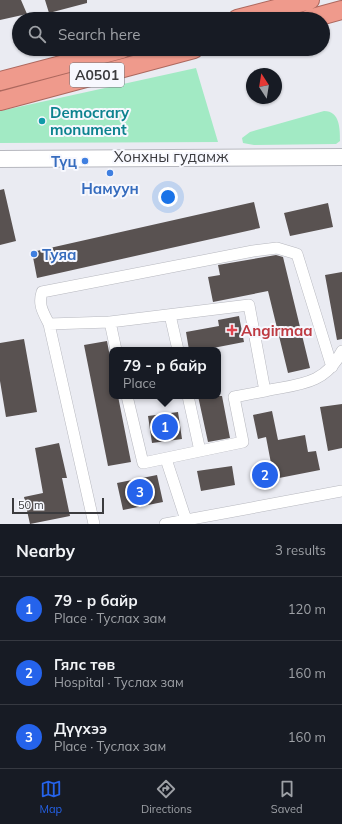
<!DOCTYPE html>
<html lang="en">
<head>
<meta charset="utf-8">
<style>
  :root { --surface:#171b24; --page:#20242c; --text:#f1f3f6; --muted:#9ea1a6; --line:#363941; --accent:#2563eb }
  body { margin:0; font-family:Mulish,sans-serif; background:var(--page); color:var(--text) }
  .compass { position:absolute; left:246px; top:68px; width:36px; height:36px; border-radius:50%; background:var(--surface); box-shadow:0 1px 3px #0004; rotate:348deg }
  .scale { position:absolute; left:12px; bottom:10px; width:92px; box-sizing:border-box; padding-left:4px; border:2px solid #3b3b3e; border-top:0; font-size:11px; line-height:14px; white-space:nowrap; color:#3b3b3e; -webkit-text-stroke:3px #f7f8fe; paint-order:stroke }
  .you { position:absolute; left:168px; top:197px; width:14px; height:14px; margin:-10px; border:3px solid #fff; border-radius:50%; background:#1a73e8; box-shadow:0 0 0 6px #1a73e833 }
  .badge { display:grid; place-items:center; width:26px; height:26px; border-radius:50%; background:var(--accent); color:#fff; font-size:13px; font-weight:700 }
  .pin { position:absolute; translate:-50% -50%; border:2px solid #fff; box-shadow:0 1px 4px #0006 }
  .popup { position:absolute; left:109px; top:347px; width:112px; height:52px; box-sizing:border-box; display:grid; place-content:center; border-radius:8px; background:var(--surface); filter:drop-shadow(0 1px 3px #0005); font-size:13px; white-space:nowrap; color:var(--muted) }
  .popup b { font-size:15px; color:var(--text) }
  .popup::after { content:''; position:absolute; left:50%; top:100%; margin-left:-8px; border:8px solid transparent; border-top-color:var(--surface) }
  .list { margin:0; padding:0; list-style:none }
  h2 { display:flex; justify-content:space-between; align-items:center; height:52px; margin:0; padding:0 16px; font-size:17px }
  h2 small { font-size:13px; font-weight:400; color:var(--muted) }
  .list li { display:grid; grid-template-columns:26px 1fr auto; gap:12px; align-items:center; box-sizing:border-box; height:64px; padding:0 16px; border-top:1px solid var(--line) }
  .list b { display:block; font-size:15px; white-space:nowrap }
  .list p { margin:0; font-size:13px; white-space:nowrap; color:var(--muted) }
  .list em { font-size:13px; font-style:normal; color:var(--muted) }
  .icon { flex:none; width:22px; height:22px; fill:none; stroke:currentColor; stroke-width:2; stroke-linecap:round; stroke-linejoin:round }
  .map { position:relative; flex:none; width:342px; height:524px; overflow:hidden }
  .search { position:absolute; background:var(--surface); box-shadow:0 1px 3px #0004; left:12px; right:12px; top:12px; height:44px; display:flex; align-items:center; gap:10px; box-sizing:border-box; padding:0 14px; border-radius:22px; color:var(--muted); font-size:15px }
  .sheet { height:244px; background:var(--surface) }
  nav { display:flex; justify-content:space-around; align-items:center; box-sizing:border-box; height:56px; border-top:1px solid var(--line); background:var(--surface); font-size:11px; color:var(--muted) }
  nav a { display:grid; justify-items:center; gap:2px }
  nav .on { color:var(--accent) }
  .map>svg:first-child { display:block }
</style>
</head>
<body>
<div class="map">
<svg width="342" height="524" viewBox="0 0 342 524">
  <rect width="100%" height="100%" fill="#eaebf2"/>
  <path fill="#a2eac4" d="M196 68 218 142 0 143V111Z
    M324 111C340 111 340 129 340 141L336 144 254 145 243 143 242 138 250 132Z"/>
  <path fill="#595251" d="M0 0H21L27 14 0 20Z
    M45 0H87V3L49 13Z
    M4 189 16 241 0 245V190Z
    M254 202 260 228 37 278 32 252Z
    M328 203 333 227 290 236 284 213Z
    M276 255 283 257 310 368 288 373 268 291 213 302 208 277 220 275 218 265Z
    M342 272V339L337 340 325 275Z
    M239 316 244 342 213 348V350H189L186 332 219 326 218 320Z
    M24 339 37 412 6 417 0 381V343Z
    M107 341 112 368V396H118L131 462 108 466 84 345Z
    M198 396H222L230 438 208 442Z
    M342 404V448L328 451 320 407Z
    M272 411 278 440 305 435 308 452 316 451 320 470 274 479 266 437 258 439 253 415Z
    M178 412 182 439 152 443 148 416Z
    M59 443 67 478H62L70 516 30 524 24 497 43 493 35 448Z
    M232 466 235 485 201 491 197 471Z
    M157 475 163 502 123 510 117 483Z"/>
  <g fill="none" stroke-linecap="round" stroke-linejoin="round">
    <g stroke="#b7b8bf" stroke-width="12">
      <path id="minor" d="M170 315 178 350
        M110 322 116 350
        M49 324C43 312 38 305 42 292L253 251 277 248 297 254 332 367
        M265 391C299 384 325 385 342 351
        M188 396 200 451
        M166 459 186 520
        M94 524 49 324 110 322 249 305 265 391 234 397 243 442 143 463 127 396
        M165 524 342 491"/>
    </g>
    <g stroke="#b7b8bf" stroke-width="18">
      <path id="secondary" d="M0 159 342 157"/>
    </g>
    <g stroke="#ad685e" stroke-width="20">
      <path id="trunk" d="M237 19 310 0
        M309 19 342 10
        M0 81 122 49
        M0 101 194 49"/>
    </g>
    <use href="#minor" stroke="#fff" stroke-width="11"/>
    <use href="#secondary" stroke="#fff" stroke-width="16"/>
    <use href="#trunk" stroke="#ef9a8c" stroke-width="18"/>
  </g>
  <circle fill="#0f9aa8" stroke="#f7f8fe" stroke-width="1.5" cx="42" cy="121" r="4"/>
  <g fill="#3f7fe0" stroke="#f7f8fe" stroke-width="1.5">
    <circle cx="85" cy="161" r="4"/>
    <circle cx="110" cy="173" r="4"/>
    <circle cx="34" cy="254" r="4"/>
  </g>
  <path fill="#e0444e" stroke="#f7f8fe" stroke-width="1.5" d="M230 324h4v4h4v4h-4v4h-4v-4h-4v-4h4z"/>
  <g text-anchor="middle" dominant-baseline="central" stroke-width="4" stroke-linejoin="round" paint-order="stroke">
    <rect fill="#f7f8fe" stroke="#737478" stroke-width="1" x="70" y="63" width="54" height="24" rx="3"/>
    <g font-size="14" font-weight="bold" fill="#3b3b3e">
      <text x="97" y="75">A0501</text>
    </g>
    <g font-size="15" font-weight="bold" fill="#0d838f" stroke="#f7f8fe" text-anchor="start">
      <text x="50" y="112">Democrary<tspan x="50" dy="17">monument</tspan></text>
    </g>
    <g font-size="15" fill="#3b3b3e" stroke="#f7f8fe">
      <text x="171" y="156">Хонхны гудамж</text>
    </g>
    <g font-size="15" font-weight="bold" fill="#366cbe" stroke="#f7f8fe" text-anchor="end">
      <text x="77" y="161">Түц</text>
      <text x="110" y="188" text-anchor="middle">Намуун</text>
      <text x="42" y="254" text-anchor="start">Туяа</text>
    </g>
    <g font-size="15" font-weight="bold" fill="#be3a42" stroke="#f7f8fe" text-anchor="start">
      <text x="241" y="330">Angirmaa</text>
    </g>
  </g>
</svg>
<svg class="compass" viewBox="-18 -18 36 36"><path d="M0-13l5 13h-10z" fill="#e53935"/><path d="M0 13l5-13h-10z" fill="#9ea1a6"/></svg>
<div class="scale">50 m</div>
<div class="you"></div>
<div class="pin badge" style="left:165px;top:427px">1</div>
<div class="popup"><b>79 - р байр</b>Place</div>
<div class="pin badge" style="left:265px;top:475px">2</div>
<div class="pin badge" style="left:140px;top:492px">3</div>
<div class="search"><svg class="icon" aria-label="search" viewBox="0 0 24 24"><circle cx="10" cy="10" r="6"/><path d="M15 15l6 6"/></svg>Search here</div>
</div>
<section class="sheet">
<h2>Nearby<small>3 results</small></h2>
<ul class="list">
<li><span class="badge">1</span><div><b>79 - р байр</b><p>Place · Туслах зам</p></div><em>120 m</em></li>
<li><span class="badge">2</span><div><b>Гялс төв</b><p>Hospital · Туслах зам</p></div><em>160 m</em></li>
<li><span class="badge">3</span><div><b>Дүүхээ</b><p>Place · Туслах зам</p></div><em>160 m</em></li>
</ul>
</section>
<nav>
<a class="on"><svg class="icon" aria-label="map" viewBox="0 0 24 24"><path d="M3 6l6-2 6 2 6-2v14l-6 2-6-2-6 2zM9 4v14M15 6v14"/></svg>Map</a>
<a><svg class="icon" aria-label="directions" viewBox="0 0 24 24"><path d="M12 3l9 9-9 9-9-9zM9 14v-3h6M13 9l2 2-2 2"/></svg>Directions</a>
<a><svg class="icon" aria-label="saved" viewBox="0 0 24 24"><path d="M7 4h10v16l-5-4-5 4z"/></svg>Saved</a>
</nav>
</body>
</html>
